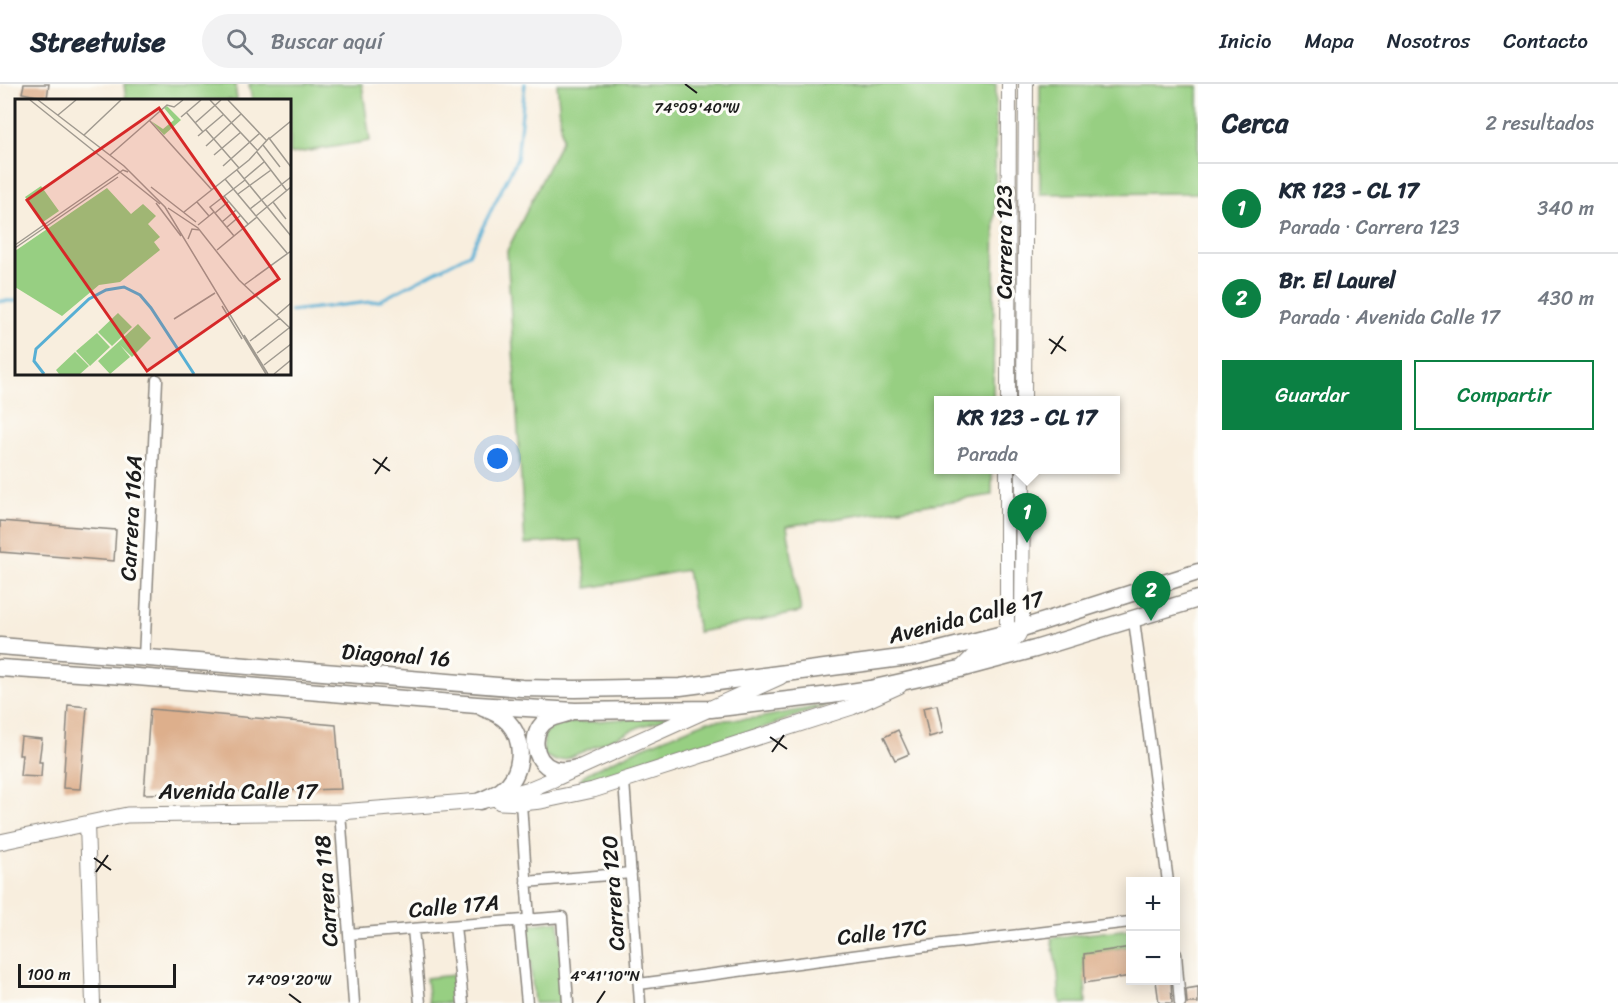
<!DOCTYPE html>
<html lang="es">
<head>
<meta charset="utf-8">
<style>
  :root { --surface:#fff; --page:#f2f2f3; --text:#1f2937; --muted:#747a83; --line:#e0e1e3; --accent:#0b8043 }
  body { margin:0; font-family:Sriracha,sans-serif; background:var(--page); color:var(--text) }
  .controls { position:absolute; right:18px; bottom:18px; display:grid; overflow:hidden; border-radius:0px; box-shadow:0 3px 15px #0003 }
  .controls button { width:54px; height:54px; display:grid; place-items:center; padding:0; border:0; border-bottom:2px solid var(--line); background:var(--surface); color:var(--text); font:30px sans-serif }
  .scale { position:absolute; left:18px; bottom:15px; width:158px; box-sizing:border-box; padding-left:6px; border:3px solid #1c1c1c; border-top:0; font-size:16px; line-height:21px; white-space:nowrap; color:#1c1c1c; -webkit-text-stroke:4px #fdfcf7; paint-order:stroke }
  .you { position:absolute; left:498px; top:375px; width:21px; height:21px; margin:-15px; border:4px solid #fff; border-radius:50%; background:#1a73e8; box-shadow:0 0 0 9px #1a73e833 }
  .badge { display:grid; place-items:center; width:39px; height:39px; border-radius:50%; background:var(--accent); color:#fff; font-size:20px; font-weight:700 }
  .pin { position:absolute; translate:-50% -50px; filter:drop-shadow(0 2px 3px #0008) }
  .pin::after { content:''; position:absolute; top:32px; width:21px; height:18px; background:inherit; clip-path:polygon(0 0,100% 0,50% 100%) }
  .popup { position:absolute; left:934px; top:312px; width:186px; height:78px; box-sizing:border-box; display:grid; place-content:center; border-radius:0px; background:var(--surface); filter:drop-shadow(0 2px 4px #0005); font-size:20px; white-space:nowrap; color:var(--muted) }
  .popup b { font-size:22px; color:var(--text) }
  .popup::after { content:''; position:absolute; left:50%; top:100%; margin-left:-12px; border:12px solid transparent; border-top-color:var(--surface) }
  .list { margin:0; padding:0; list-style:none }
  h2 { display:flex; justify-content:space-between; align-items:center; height:78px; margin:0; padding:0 24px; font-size:26px }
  h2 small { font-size:20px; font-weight:400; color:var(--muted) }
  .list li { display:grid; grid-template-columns:39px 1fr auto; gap:18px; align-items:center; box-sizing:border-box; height:90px; padding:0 24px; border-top:2px solid var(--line) }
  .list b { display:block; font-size:22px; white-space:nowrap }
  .list p { margin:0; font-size:20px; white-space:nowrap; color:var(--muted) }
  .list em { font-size:20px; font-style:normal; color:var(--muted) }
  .actions { display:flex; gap:12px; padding:18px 24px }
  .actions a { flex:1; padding:14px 0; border:2px solid var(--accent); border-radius:0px; text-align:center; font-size:21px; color:var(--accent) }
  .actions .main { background:var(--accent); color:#fff }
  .icon { flex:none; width:33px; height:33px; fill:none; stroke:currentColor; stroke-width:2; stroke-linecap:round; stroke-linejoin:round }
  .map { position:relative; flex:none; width:1198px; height:919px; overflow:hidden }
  header { display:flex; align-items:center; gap:36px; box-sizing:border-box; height:84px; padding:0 30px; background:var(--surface); border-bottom:2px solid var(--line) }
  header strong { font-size:28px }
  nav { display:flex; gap:33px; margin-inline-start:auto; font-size:21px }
  .search { width:420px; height:54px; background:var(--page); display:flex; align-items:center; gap:15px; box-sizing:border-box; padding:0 21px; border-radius:33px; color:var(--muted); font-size:22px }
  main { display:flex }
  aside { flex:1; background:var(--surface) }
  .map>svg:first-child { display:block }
</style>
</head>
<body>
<header>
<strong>Streetwise</strong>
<div class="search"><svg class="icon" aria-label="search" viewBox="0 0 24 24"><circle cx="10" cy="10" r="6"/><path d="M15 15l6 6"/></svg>Buscar aquí</div>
<nav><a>Inicio</a><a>Mapa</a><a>Nosotros</a><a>Contacto</a></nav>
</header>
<main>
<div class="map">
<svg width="1198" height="919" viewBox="0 0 1198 919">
  <rect width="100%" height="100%" fill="#fdfcf7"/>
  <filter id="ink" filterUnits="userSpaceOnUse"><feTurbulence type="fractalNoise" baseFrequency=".0167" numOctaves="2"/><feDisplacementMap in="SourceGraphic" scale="12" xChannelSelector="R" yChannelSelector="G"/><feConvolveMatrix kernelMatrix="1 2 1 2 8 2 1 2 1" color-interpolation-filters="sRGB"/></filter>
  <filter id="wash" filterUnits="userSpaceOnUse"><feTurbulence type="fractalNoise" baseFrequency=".008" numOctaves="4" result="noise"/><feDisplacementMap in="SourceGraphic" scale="24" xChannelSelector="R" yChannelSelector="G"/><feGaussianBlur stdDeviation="1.35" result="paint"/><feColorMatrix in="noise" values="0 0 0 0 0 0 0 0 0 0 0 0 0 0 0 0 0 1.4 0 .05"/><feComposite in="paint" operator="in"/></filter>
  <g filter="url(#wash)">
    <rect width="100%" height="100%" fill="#f8eede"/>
    <path fill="#97cf82" stroke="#5a764f" stroke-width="1.5" d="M124 0H235L237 16H126Z
      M249 0H362L370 57 290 70V16H252Z
      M557 0H996L993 316H938V386H992V411L787 442 801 528 698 548 687 486 587 504 581 456 525 460 507 167 562 55Z
      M1040 1 1198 2V109L1040 110Z
      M830 620 681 673 589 701 583 700 581 695 584 691 591 687 643 663 708 637 758 634Z
      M680 631 639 643 566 675 556 677 543 671 544 650 554 643 566 639Z
      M559 837 564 919H534L527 841Z
      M1130 845V862L1084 871 1086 919H1060L1058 890 1051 854Z
      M454 891 456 919H429L426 894Z"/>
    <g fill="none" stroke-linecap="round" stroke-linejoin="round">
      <path stroke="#57afd4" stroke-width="3" d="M0 217H16
        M290 227 379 217 469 170 517 75 525 0"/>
    </g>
    <g id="blocks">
      <path fill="#ddaf8c" d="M24 0H49L47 14 22 9Z
        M0 437 116 446 114 477 0 468Z
        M68 621 87 623 80 705 63 704Z
        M937 621 943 649 929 653 923 624Z
        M150 625 336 641 341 705 144 710Z
        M898 646 909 670 895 676 884 653Z
        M21 653 42 655 39 678H42L41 693 20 692 22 671H19Z
        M1131 863V892L1085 899 1084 870Z
        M1156 897H1171L1172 919H1159Z
        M1198 903V919H1187L1186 905Z"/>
    </g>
  </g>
  <g filter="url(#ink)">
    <use href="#blocks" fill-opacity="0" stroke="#8a857d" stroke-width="1.5"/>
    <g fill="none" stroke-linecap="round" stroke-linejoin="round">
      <g stroke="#8a857d" stroke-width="13">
        <path id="minor" d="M1134 536 1168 798
          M144 574 157 296
          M624 697 640 919
          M521 719 529 836
          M340 728 354 919
          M526 798 631 789
          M519 837 527 919
          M455 842 463 919
          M413 845 420 919
          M349 850 562 833 568 919
          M1176 870 1180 919
          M639 900 943 860 1130 838"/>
      </g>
      <g stroke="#8a857d" stroke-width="16">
        <path id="tertiary" d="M1008 316 1009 0
          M1024 316 1026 0
          M1007 549V386
          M960 585 977 568 1008 561 1018 552 1022 544 1023 386
          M87 740 93 919"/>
      </g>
      <g stroke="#8a857d" stroke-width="17">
        <path id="secondary" d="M500 718 521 719 541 717 593 706 852 623 899 602
          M0 758 127 731 340 728 480 717 505 712 530 705 554 695 780 593"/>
      </g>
      <g stroke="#8a857d" stroke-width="19">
        <path id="primary" d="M0 562 522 604 575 605 680 603 916 572 1007 549 1198 488
          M0 584 125 592 477 621 575 627 711 625 831 611 870 605 960 585 1035 565 1198 515
          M568 629C562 631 555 632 549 635 529 646 532 677 553 685 561 688 569 686 577 684
          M480 717C487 714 495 711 501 707 523 691 526 658 508 638 501 631 492 627 483 624"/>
      </g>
      <use href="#minor" stroke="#fff" stroke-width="10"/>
      <use href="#tertiary" stroke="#fff" stroke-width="14"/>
      <use href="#secondary" stroke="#fff" stroke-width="15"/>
      <use href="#primary" stroke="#fff" stroke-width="16"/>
    </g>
  </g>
  <path fill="none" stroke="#1c1c1c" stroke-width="2" d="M685 0 697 9M1049 255 1066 267M1051 270 1063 252M373 375 390 387M375 390 387 373M770 653 787 665M772 668 784 651M94 774 111 786M96 788 108 771M289 910 301 919M597 919 605 907"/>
  <g text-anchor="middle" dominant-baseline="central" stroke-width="6" stroke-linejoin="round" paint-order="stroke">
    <g font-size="22" fill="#1c1c1c" stroke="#fdfcf7">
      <text transform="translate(1004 158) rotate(-90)">Carrera 123</text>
      <text transform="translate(131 434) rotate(-87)">Carrera 116A</text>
      <text transform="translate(966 533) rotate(-14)">Avenida Calle 17</text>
      <text transform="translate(396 571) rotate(4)">Diagonal 16</text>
      <text x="238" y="707">Avenida Calle 17</text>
      <text transform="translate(326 807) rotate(-94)">Carrera 118</text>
      <text transform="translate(613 809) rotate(-94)">Carrera 120</text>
      <text transform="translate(454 822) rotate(-5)">Calle 17A</text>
      <text transform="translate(882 848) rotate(-7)">Calle 17C</text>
    </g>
  </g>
  <g transform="translate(15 15)">
    <rect width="276" height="276" fill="#f8eede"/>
    <path d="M152 7 166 21 149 36 136 22 148 30 159 21 149 9ZM26 87 44 112 28 123 10 98ZM92 89 116 115 128 105 141 117 133 125 145 138 139 143 145 151 105 183 84 186 47 217 0 188V152ZM103 214 117 228 97 247 83 233ZM123 225 136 239 117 258 105 246 115 258 95 275 83 262ZM82 234 95 248 75 267 61 252ZM60 253 74 267 65 275H44L41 271Z" fill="#97cf82"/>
    <path fill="none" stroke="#57afd4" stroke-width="3" d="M29 275 19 262 21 250 74 200 91 191 109 188 125 196 136 209 179 275"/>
    <path fill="none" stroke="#a09a90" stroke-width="1.5" d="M15 1 145 105M23 1 109 67 150 108 251 275M195 1 243 52M213 1 252 42M171 13 188 33M43 16 61 1M166 18 186 1M134 21 197 91M180 24 206 1M191 31 224 69M69 36 106 1M183 37 209 15M254 40 276 22M248 46 265 68M191 47 226 15M242 53 272 92M95 56 152 6 159 8 168 1M199 56 226 33M208 67 245 34M222 71 276 137M210 80 272 154M229 80 249 63M136 88 181 123M223 95 256 71M209 97 233 125M182 103 194 117M258 103 271 120M141 104 166 137M153 109 183 129 224 181 276 230M235 110 276 78M169 113 234 61 254 39 276 68M200 114 214 102M241 117 276 88M207 123 221 111M183 126 199 113M212 128 226 116M219 137 195 108 230 81M173 140 177 130 185 131M0 146 108 71 113 73M0 149 103 78M202 151 242 118M229 186 276 152M207 207 227 240M262 216 276 204M159 220 200 194M229 236 253 275M235 242 265 219M242 254 274 229M249 266 276 245M259 275 276 261"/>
    <path fill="#d62828" fill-opacity="0.15" stroke="#d62828" stroke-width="3" d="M144 9 264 180 132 272 12 101Z"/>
    <rect width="276" height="276" fill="none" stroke="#1c1c1c" stroke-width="3"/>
  </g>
  <g font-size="15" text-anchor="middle" fill="#1c1c1c" stroke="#fdfcf7" stroke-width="6" stroke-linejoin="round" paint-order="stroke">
    <text x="697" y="29">74°09'40"W</text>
    <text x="605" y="897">4°41'10"N</text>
    <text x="289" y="901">74°09'20"W</text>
  </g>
</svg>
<div class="controls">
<button>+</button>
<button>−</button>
</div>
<div class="scale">100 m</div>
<div class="you"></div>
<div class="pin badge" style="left:1027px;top:459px">1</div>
<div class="popup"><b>KR 123 - CL 17</b>Parada</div>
<div class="pin badge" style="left:1151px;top:537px">2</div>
</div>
<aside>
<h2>Cerca<small>2 resultados</small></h2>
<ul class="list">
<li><span class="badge">1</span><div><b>KR 123 - CL 17</b><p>Parada · Carrera 123</p></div><em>340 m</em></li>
<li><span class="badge">2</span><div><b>Br. El Laurel</b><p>Parada · Avenida Calle 17</p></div><em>430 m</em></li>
</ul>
<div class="actions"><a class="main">Guardar</a><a>Compartir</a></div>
</aside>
</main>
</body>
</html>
